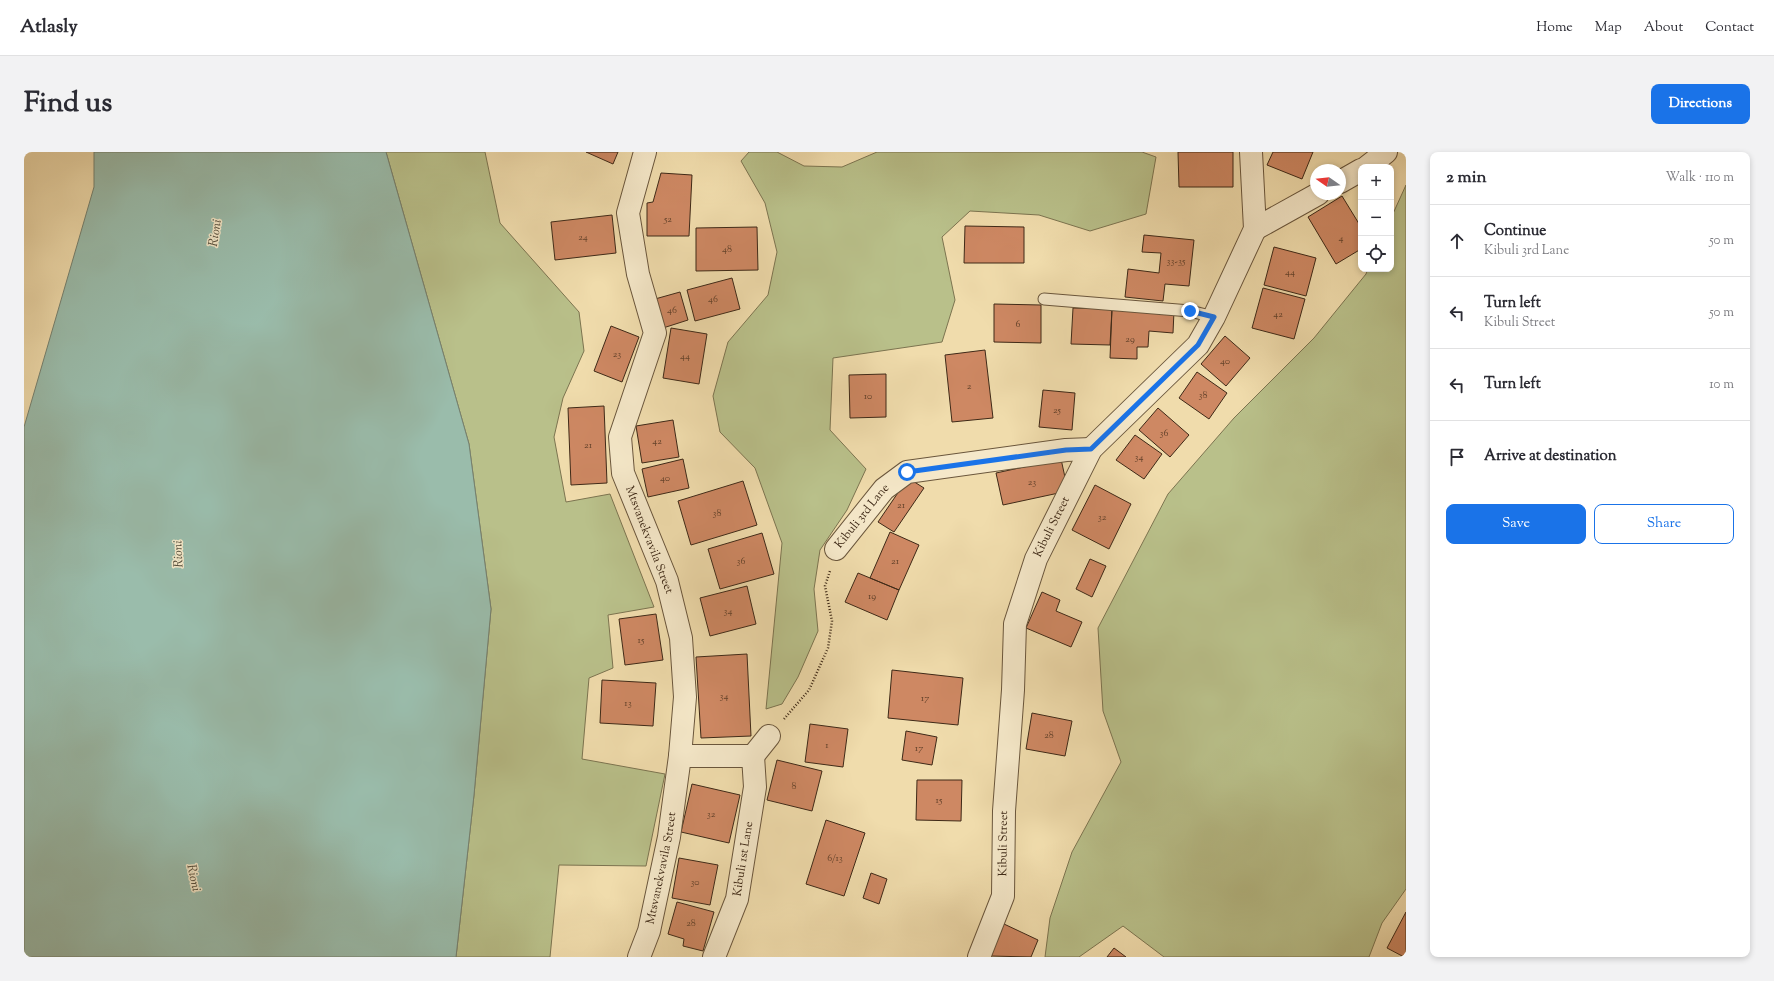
<!DOCTYPE html>
<html lang="en">
<head>
<meta charset="utf-8">
<style>
  :root { --surface:#fff; --page:#f2f2f3; --text:#2b2b33; --muted:#7c7c81; --line:#e1e1e2; --accent:#1a73e8 }
  body { margin:0; font-family:"Sorts Mill Goudy",serif; background:var(--page); color:var(--text) }
  .controls { position:absolute; right:12px; top:12px; display:grid; overflow:hidden; border-radius:8px; box-shadow:0 2px 6px #0003 }
  .controls button { width:36px; height:36px; display:grid; place-items:center; padding:0; border:0; border-bottom:1px solid var(--line); background:var(--surface); color:var(--text); font:20px sans-serif }
  .compass { position:absolute; left:1286px; top:12px; width:36px; height:36px; border-radius:50%; background:var(--surface); box-shadow:0 2px 6px #0003; rotate:284deg }
  .stop { position:absolute; width:12px; height:12px; margin:-9px; border:3px solid #1a73e8; border-radius:50%; background:#fff }
  .stop.end { background:#1a73e8; border-color:#fff; box-shadow:0 1px 4px #0008 }
  .list { margin:0; padding:0; list-style:none }
  h2 { display:flex; justify-content:space-between; align-items:center; height:52px; margin:0; padding:0 16px; font-size:17px }
  h2 small { font-size:13px; font-weight:400; color:var(--muted) }
  .list li { display:grid; grid-template-columns:26px 1fr auto; gap:12px; align-items:center; box-sizing:border-box; height:72px; padding:0 16px; border-top:1px solid var(--line) }
  .list b { display:block; font-size:15px; white-space:nowrap }
  .list p { margin:0; font-size:13px; white-space:nowrap; color:var(--muted) }
  .list em { font-size:13px; font-style:normal; color:var(--muted) }
  .actions { display:flex; gap:8px; padding:12px 16px }
  .actions a { flex:1; padding:9px 0; border:1px solid var(--accent); border-radius:8px; text-align:center; font-size:14px; color:var(--accent) }
  .actions .main { background:var(--accent); color:#fff }
  .icon { flex:none; width:22px; height:22px; fill:none; stroke:currentColor; stroke-width:2; stroke-linecap:round; stroke-linejoin:round }
  .map { position:relative; flex:none; width:1382px; height:805px; overflow:hidden; border-radius:8px }
  header { display:flex; align-items:center; gap:24px; box-sizing:border-box; height:56px; padding:0 20px; background:var(--surface); border-bottom:1px solid var(--line) }
  header strong { font-size:19px }
  nav { display:flex; gap:22px; margin-inline-start:auto; font-size:14px }
  .intro { display:flex; align-items:center; justify-content:space-between; box-sizing:border-box; height:96px; padding:0 24px }
  h1 { margin:0; font-size:28px }
  .button { padding:10px 18px; border-radius:8px; background:var(--accent); color:#fff; font-size:14px; font-weight:700 }
  main { display:flex; gap:24px; padding:0 24px }
  aside { flex:1; background:var(--surface); border-radius:8px; box-shadow:0 2px 6px #0003 }
  .map>svg:first-child { display:block }
</style>
</head>
<body>
<header>
<strong>Atlasly</strong>
<nav><a>Home</a><a>Map</a><a>About</a><a>Contact</a></nav>
</header>
<div class="intro"><h1>Find us</h1><a class="button">Directions</a></div>
<main>
<div class="map">
<svg width="1382" height="805" viewBox="0 0 1382 805">
  <rect width="100%" height="100%" fill="#f0dcac"/>
  <filter id="stains"><feTurbulence type="fractalNoise" baseFrequency=".005" numOctaves="4"/><feColorMatrix values="0 0 0 0 .2 0 0 0 0 .09 0 0 0 0 .02 0 0 0 .5 -.17"/></filter>
  <radialGradient id="worn" r=".72"><stop offset=".6" stop-color="#630" stop-opacity="0"/><stop offset="1" stop-color="#630" stop-opacity=".3"/></radialGradient>
  <path fill="#b9c08a" stroke="#7c7450" d="M362 0H461L476 71 555 160 560 199 539 246 530 285 542 350 586 342 630 455 584 463 589 516 565 526 558 607 641 622 622 714 535 713 526 805H432L450 643 467 457 445 292Z
    M725 0H753L780 14 818 15 853 0H1118L1132 5 1122 62 1066 79 1015 63 946 59 918 85 931 148 918 190 809 206 806 278 842 317 823 358 796 398 790 437 794 479 774 525 758 552 742 557 758 391 731 316 696 280 689 244 704 190 744 143 753 100 741 51 717 9Z
    M1382 33V737L1358 771 1345 805H1140L1099 774 1055 805H1021L1026 766 1048 700 1097 610 1079 559 1074 476 1144 342 1210 266 1290 186 1342 122 1344 117H1367V66Z"/>
  <path fill="#9abcab" stroke="#758170" d="M70 0H362L445 292 467 457 450 643 432 805H0V275L70 35Z"/>
  <path fill="#ce8863" stroke="#3e2917" d="M562 0H594L589 12Z
    M1154 0H1209V35H1155Z
    M1249 0H1289L1278 27 1243 13Z
    M637 21 668 23 665 84H623V51L629 50Z
    M1318 44 1337 75V97L1312 112 1284 65Z
    M588 63 592 101 531 108 527 70Z
    M941 74 1000 75V111H940Z
    M733 75 734 118 672 119V76Z
    M1120 83 1170 88 1165 134 1141 132 1139 149 1101 145 1104 117 1135 121 1137 101 1118 100Z
    M1250 95 1292 106 1282 144 1240 133Z
    M708 126 716 157 671 169 663 138Z
    M1239 136 1281 147 1270 187 1228 176Z
    M656 140 664 168 639 176 631 147Z
    M970 152 1017 153V191L970 190Z
    M1049 156 1088 157 1086 193 1047 192Z
    M1088 157 1150 159 1149 181 1125 179 1124 195H1113V207L1086 206Z
    M587 174 615 185 598 230 570 219Z
    M647 176 683 182 675 232 639 226Z
    M1201 184 1226 206 1202 234 1177 212Z
    M961 198 969 266 928 270 921 203Z
    M1173 220 1203 241 1185 267 1155 246Z
    M862 222V265L826 266 825 223Z
    M1019 238 1051 241 1048 278 1015 275Z
    M580 254 583 331 547 333 544 256Z
    M1134 256 1165 283 1146 305 1115 278Z
    M649 268 655 305 618 311 612 274Z
    M1111 283 1138 302 1120 327 1092 308Z
    M659 307 665 336 624 345 618 317Z
    M1037 307 1044 339 979 353 972 321Z
    M884 326 900 336 870 380 854 370Z
    M719 329 733 373 667 393 654 349Z
    M1071 333 1107 352 1085 397 1048 378Z
    M866 380 895 393 875 438 846 426Z
    M738 381 750 422 696 437 684 397Z
    M1066 407 1082 414 1068 445 1052 437Z
    M834 421 875 438 863 468 821 450Z
    M723 434 732 472 686 484 676 446Z
    M1018 440 1036 448 1032 459 1058 470 1047 495 1002 476Z
    M632 462 639 508 601 513 595 467Z
    M723 502 727 584 677 586 672 505Z
    M868 518 939 526 934 573 864 566Z
    M578 528 632 531 629 574 576 571Z
    M1008 561 1048 569 1041 604 1002 597Z
    M786 572 824 577 819 615 781 610Z
    M882 579 913 585 908 613 878 608Z
    M753 608 798 619 788 659 743 648Z
    M893 628H938L937 669 892 668Z
    M668 632 716 643 705 691 657 680Z
    M802 668 841 681 820 744 782 732Z
    M655 706 694 713 686 753 648 746Z
    M847 721 863 727 855 752 839 746Z
    M653 750 690 760 679 799 659 794 660 787 644 782Z
    M1382 760V805H1380L1363 796Z
    M980 772 1014 788 1007 805 966 804Z
    M1090 796 1102 805H1083Z"/>
  <g fill="none" stroke-linecap="round" stroke-linejoin="round">
    <g stroke="#6a563c" stroke-width="13">
      <path id="service" d="M1020 147 1166 159 1190 165"/>
    </g>
    <g stroke="#6a563c" stroke-width="24">
      <g id="minor">
        <path d="M1343 15 1362 0"/>
        <path d="M1316 30 1337 18"/>
        <path d="M1231 77 1294 42"/>
        <path id="s1" d="M812 397 860 337 883 320 1042 298 1067 297"/>
        <path d="M656 604H729L745 584"/>
        <path id="s2" d="M615 805 625 779 645 685 656 604 661 545 657 486 643 429 599 321 596 285 631 181 614 122 604 61 621 0"/>
        <path id="s3" d="M690 805 713 747 731 635 729 604"/>
        <path id="s4" d="M955 805 979 744 980 659 989 538 991 472 1012 407 1067 297 1174 193 1190 165 1231 77 1227 0"/>
      </g>
    </g>
    <path stroke="#3e2917" stroke-width="2.5" stroke-dasharray="1 2" stroke-linecap="butt" d="M760 567 785 538 804 496 808 469 801 434 806 419"/>
    <use href="#service" stroke="#f5e8c9" stroke-width="11"/>
    <use href="#minor" stroke="#f5e8c9" stroke-width="22"/>
  </g>
  <g fill="none" stroke-linecap="round" stroke-linejoin="round">
    <path stroke="#1a73e8" stroke-width="5" d="M883 320 1042 298 1067 297 1174 193 1190 165 1166 159"/>
  </g>
  <g text-anchor="middle" dominant-baseline="central" stroke-width="3" stroke-linejoin="round" paint-order="stroke">
    <g font-size="10" fill="#62412a">
      <text x="644" y="67">52</text>
      <text x="559" y="85">24</text>
      <text x="1317" y="86">4</text>
      <text x="703" y="97">48</text>
      <text x="1152" y="109">33-35</text>
      <text x="1266" y="120">44</text>
      <text x="689" y="147">46</text>
      <text x="648" y="158">46</text>
      <text x="1254" y="162">42</text>
      <text x="994" y="172">6</text>
      <text x="1106" y="187">29</text>
      <text x="593" y="202">23</text>
      <text x="661" y="204">44</text>
      <text x="1201" y="209">40</text>
      <text x="945" y="234">2</text>
      <text x="1179" y="243">38</text>
      <text x="844" y="244">10</text>
      <text x="1033" y="258">25</text>
      <text x="1140" y="281">36</text>
      <text x="633" y="289">42</text>
      <text x="564" y="293">21</text>
      <text x="1115" y="305">34</text>
      <text x="641" y="326">40</text>
      <text x="1008" y="330">23</text>
      <text x="877" y="353">21</text>
      <text x="693" y="361">38</text>
      <text x="1078" y="365">32</text>
      <text x="717" y="409">36</text>
      <text x="871" y="409">21</text>
      <text x="848" y="444">19</text>
      <text x="704" y="459">34</text>
      <text x="617" y="488">15</text>
      <text x="700" y="544">34</text>
      <text x="901" y="546">17</text>
      <text x="604" y="551">13</text>
      <text x="1025" y="583">28</text>
      <text x="803" y="593">1</text>
      <text x="895" y="596">17</text>
      <text x="770" y="634">8</text>
      <text x="915" y="648">15</text>
      <text x="687" y="662">32</text>
      <text x="811" y="706">6/13</text>
      <text x="671" y="730">30</text>
      <text x="667" y="771">28</text>
    </g>
    <g font-size="12" fill="#3e2917" stroke="#f5e8c9">
      <text stroke="none"><textPath href="#s1" startOffset="42">Kibuli 3rd Lane</textPath></text>
      <text stroke="none"><textPath href="#s4" startOffset="442">Kibuli Street</textPath></text>
      <text transform="translate(625 388) rotate(69)">Mtsvanekvavila Street</text>
      <text stroke="none"><textPath href="#s4" startOffset="118">Kibuli Street</textPath></text>
      <text stroke="none"><textPath href="#s3" startOffset="103">Kibuli 1st Lane</textPath></text>
      <text stroke="none"><textPath href="#s2" startOffset="92">Mtsvanekvavila Street</textPath></text>
    </g>
    <g font-size="13" font-style="italic" fill="#554e3c" stroke="#f5e8c9">
      <text transform="translate(192 81) rotate(-81)">Rioni</text>
      <text transform="translate(155 402) rotate(-92)">Rioni</text>
      <text transform="translate(169 726) rotate(78)">Rioni</text>
    </g>
  </g>
  <rect width="100%" height="100%" filter="url(#stains)"/>
  <rect width="100%" height="100%" fill="url(#worn)"/>
</svg>
<div class="controls">
<button>+</button>
<button>−</button>
<button><svg class="icon" aria-label="locate" viewBox="0 0 24 24"><circle cx="12" cy="12" r="6"/><path d="M12 2v4M12 18v4M2 12h4M18 12h4"/></svg></button>
</div>
<svg class="compass" viewBox="-18 -18 36 36"><path d="M0-13l5 13h-10z" fill="#e53935"/><path d="M0 13l5-13h-10z" fill="#7c7c81"/></svg>
<div class="stop" style="left:883px;top:320px"></div>
<div class="stop end" style="left:1166px;top:159px"></div>
</div>
<aside>
<h2>2 min<small>Walk · 110 m</small></h2>
<ul class="list">
<li><svg class="icon" aria-label="ahead" viewBox="0 0 24 24"><path d="M12 20V5M6 11l6-6 6 6"/></svg><div><b>Continue</b><p>Kibuli 3rd Lane</p></div><em>50 m</em></li>
<li><svg class="icon" aria-label="left" viewBox="0 0 24 24"><path d="M17 20v-9H6M10 6l-5 5 5 5"/></svg><div><b>Turn left</b><p>Kibuli Street</p></div><em>50 m</em></li>
<li><svg class="icon" aria-label="left" viewBox="0 0 24 24"><path d="M17 20v-9H6M10 6l-5 5 5 5"/></svg><div><b>Turn left</b></div><em>10 m</em></li>
<li><svg class="icon" aria-label="arrive" viewBox="0 0 24 24"><path d="M6 21V4h12l-3 4 3 4H6"/></svg><div><b>Arrive at destination</b></div></li>
</ul>
<div class="actions"><a class="main">Save</a><a>Share</a></div>
</aside>
</main>
</body>
</html>
